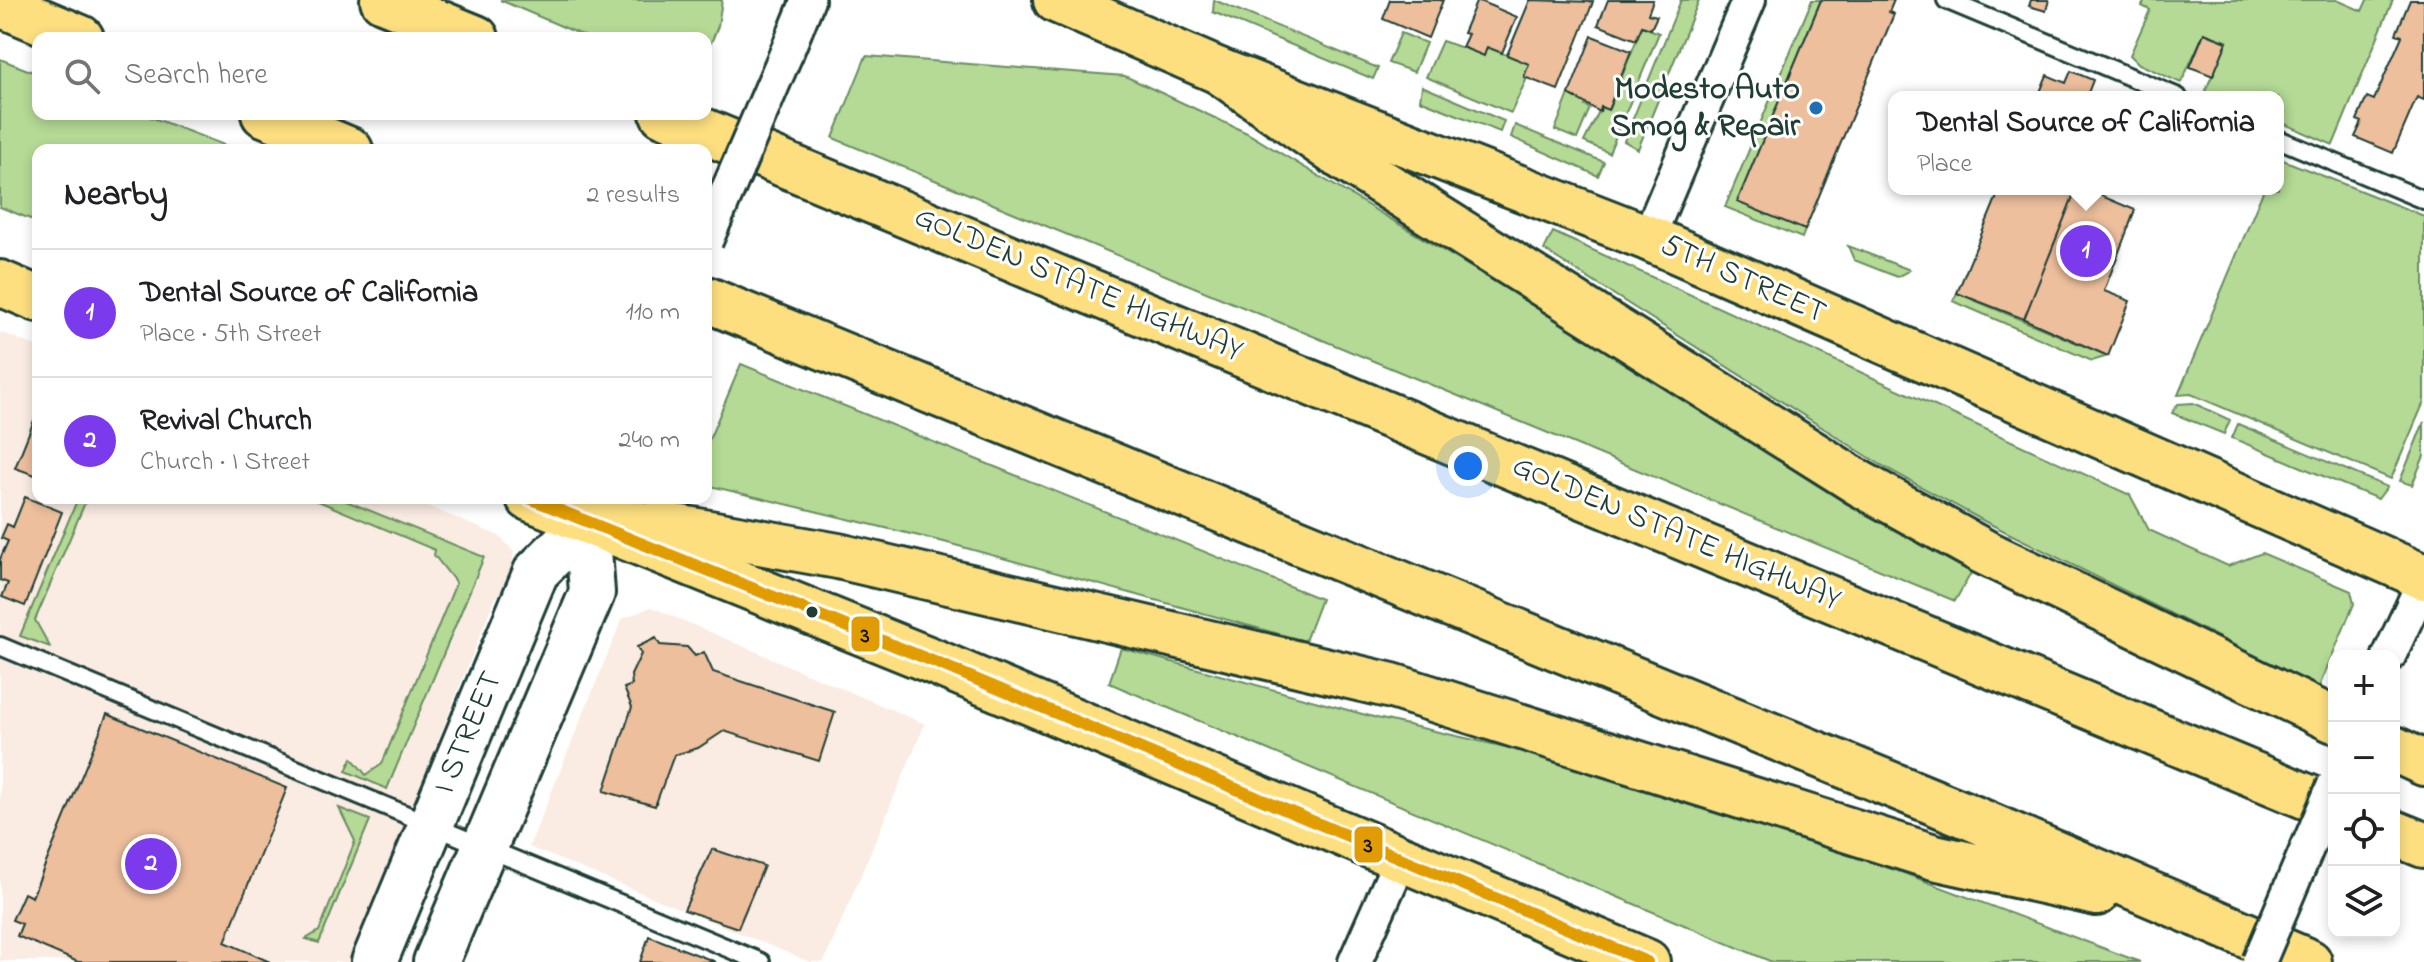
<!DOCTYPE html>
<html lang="en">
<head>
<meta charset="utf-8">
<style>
  :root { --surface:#fff; --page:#f2f2f2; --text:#202124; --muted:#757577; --line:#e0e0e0; --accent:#7c3aed }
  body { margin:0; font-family:"Indie Flower",sans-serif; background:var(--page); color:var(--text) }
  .controls { position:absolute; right:24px; bottom:24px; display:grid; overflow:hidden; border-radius:16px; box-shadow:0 4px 12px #0003 }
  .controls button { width:72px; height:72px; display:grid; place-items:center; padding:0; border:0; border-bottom:2px solid var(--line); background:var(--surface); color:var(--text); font:40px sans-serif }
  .you { position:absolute; left:1468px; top:466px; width:28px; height:28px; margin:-20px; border:6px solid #fff; border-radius:50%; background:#1a73e8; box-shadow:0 0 0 12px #1a73e833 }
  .badge { display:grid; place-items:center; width:52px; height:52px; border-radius:50%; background:var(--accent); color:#fff; font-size:26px; font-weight:700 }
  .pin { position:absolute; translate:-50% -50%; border:4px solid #fff; box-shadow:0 2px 8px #0006 }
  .popup { position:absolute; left:1888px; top:91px; width:396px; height:104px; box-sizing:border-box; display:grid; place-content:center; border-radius:16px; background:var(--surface); filter:drop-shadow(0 2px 6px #0005); font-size:26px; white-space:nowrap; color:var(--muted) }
  .popup b { font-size:30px; color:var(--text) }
  .popup::after { content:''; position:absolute; left:50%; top:100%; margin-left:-16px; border:16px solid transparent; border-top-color:var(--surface) }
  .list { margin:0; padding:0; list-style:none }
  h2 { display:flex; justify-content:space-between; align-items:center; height:104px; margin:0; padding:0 32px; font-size:34px }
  h2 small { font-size:26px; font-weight:400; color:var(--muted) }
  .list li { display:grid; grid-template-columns:52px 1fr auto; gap:24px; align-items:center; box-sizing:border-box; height:128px; padding:0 32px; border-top:2px solid var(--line) }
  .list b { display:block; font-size:30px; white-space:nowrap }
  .list p { margin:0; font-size:26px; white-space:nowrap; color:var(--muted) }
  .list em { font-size:26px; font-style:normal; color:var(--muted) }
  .icon { flex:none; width:44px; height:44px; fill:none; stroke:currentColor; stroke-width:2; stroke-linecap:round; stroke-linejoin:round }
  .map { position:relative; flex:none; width:2424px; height:962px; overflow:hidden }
  .search { position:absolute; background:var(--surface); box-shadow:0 4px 12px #0003; left:32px; top:32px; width:680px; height:88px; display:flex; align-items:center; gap:20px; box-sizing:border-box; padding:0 28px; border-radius:16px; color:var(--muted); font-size:30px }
  .panel { position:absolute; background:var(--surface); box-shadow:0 4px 12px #0003; left:32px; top:144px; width:680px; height:360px; border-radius:16px }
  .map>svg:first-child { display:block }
</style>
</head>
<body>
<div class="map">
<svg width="2424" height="962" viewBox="0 0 2424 962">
  <rect width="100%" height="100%" fill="#fff"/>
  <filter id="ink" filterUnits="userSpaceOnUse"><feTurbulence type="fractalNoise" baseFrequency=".0125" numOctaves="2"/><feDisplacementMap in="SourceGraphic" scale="16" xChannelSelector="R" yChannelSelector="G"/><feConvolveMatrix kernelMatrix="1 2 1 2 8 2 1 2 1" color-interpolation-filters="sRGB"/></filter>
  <g filter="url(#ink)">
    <path fill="#faece2" d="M0 332 38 347V498H408L499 536 514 552 510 581 494 600 350 962 0 961Z
      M651 607 925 724 824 962H810L529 847 622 619Z"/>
    <path fill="#b4da95" stroke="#6a8c64" stroke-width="2" d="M500 0H722L718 26 706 55V38H589Z
      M1214 0 1378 68 1373 79 1213 12Z
      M1681 0H1699L1638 149 1624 141Z
      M1812 0H1821L1738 201 1805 230 1802 238 1725 207Z
      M2145 0H2337L2362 11 2367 0H2393L2333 145 2278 121V97H2216L2205 92 2227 41 2204 33 2181 83 2139 64 2130 55 2150 10 2142 6Z
      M1642 26 1659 33 1609 153 1584 142 1601 107 1609 109Z
      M1401 33 1426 43 1414 72 1388 63Z
      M1442 41 1484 55 1487 47 1529 64 1524 76 1527 78 1511 113 1426 77Z
      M866 56 1125 76 1247 133 1539 308 1733 430 1974 568 1955 601 833 138Z
      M0 59 38 74V114H143L237 150H38V222L0 207Z
      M1422 86 1504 121 1500 132 1420 100Z
      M1569 94 1587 102 1585 106 1590 108 1577 139 1555 130Z
      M1515 125 1604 162 1598 176 1511 137Z
      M2278 158 2424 216V402L2391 479 2191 394 2178 395 2264 189H2278Z
      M1553 232 2130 495 2149 530 2228 566 2262 553 2351 591 2354 604 2319 687 1984 521 1881 465 1544 250Z
      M1848 246 1910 270 1897 277 1854 260Z
      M1957 293 2108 356 2092 361 1953 301Z
      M741 364 1321 599 1305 641 944 542 706 485V447Z
      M2193 403 2230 420 2224 434 2172 413 2178 404Z
      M2424 422V456L2412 485 2400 481Z
      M2238 424 2387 487 2378 499 2232 438Z
      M78 498H87L35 620 50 647 20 636Z
      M311 498H339L484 557 387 789 346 771 352 758 366 775 382 764 456 583 434 555 435 550Z
      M1121 648 1377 718 1603 769 1813 839 2140 962H1772L1109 683Z
      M339 808 370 820 319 943 306 939 319 931 355 841Z"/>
    <path fill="#edbf9d" stroke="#1f3d34" stroke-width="2" d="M1390 0H1443L1428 38 1383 19Z
      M1477 0 1517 17 1502 53 1487 47 1484 56 1462 47 1468 34 1463 33Z
      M1530 0 1593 2 1558 90 1524 77 1529 64 1507 55Z
      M1608 0H1653L1648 14 1657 16 1651 29 1642 26 1636 40 1598 25Z
      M1821 0H1894L1889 12 1894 14 1805 230 1737 202Z
      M2031 0H2049L2046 11 2029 6Z
      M2410 0H2424V100L2417 97 2393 153 2355 137 2362 122 2357 120 2367 97 2374 100 2402 36 2396 34Z
      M2204 33 2227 42 2213 76 2190 67Z
      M1592 36 1631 51 1608 110 1601 107 1600 112 1569 94Z
      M2071 71 2093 80 2088 93 2096 97H2038L2047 75 2066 83Z
      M2000 189H2076L2024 319 1957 293Z
      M2076 189H2085L2135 210 2104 291 2130 301 2108 356 2024 319Z
      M35 418 38 419V476L15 468Z
      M25 497 62 512 25 606 2 597 8 583 0 580V559L8 541 1 538 7 524 13 527Z
      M656 638 660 645 687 647 695 656 704 652 713 672 835 712 819 761 724 731 698 748 674 755 655 806 604 791 632 707 624 688 632 685 631 675 641 654 637 647Z
      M107 714 287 788 225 942 270 962H78L17 936 22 924 12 920 24 893 32 897Z
      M712 849 764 866 738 928 684 910Z
      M649 936 716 962H640Z"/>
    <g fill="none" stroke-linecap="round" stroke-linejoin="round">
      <g stroke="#1f3d34" stroke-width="22">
        <path id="lane" d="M1946 0 2178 97
          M2278 139 2424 200
          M0 646 761 962"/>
      </g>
      <g stroke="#1f3d34" stroke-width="38">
        <path id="street" d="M786 54 808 0
          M1648 238 1749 0
          M2389 656 2424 581
          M1355 962 1402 856"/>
      </g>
      <g stroke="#1f3d34" stroke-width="50">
        <path id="secondary" d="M374 962 536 572 587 521
          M436 962 592 593 587 521"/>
      </g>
      <g stroke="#1f3d34" stroke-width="50">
        <path id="primary" d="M1056 0 1219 71 1648 238 2424 577
          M0 283 38 299
          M529 498 930 660 1647 962"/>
      </g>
      <g stroke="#1f3d34" stroke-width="50">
        <path id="highway" d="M383 0 476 38
          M0 4 81 38
          M1219 71 1337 154 1859 483 1984 552 2334 720
          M264 114 350 150
          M663 114 2334 808
          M706 299 1963 814 2309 962
          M587 521 670 526 838 556 1392 686 1934 857 2097 893
          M2394 749 2424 763
          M2394 833 2424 845"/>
      </g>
      <use href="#lane" stroke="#fff" stroke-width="16"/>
      <use href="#street" stroke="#fff" stroke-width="32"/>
      <use href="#secondary" stroke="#fff" stroke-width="44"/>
      <use href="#primary" stroke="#fddf80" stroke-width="44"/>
      <use href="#highway" stroke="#fddf80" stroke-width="44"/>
      <g stroke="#1f3d34" stroke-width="38" stroke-linecap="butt">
        <path id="street-bridge" d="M706 241 786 54
          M2259 962 2334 785"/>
      </g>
      <use href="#street-bridge" stroke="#fff" stroke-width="32"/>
      <g stroke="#fff" stroke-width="18">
        <path id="bus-1" d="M529 498 930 660 1647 962"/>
      </g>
      <use href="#bus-1" stroke="#e19c05" stroke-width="12"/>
    </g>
  </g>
  <circle fill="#1f6fb2" stroke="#fff" stroke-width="3" cx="1816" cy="108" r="8"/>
  <circle fill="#1f3d34" stroke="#fff" stroke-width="3" cx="812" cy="612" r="7"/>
  <g text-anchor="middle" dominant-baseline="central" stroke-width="6" stroke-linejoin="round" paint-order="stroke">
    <g font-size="32" font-weight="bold" fill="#1f3d34" stroke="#fff" text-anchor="end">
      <text x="1800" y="90">Modesto Auto<tspan x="1800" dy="37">Smog &amp; Repair</tspan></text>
    </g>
    <g font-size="32" fill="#1f3d34" stroke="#fff">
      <text transform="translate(1743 280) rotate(24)">5TH STREET</text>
      <text transform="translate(1078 285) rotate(23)">GOLDEN STATE HIGHWAY</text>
      <text transform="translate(1676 534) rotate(23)">GOLDEN STATE HIGHWAY</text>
      <text transform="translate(469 733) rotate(-67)">I STREET</text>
    </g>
  </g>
  <g stroke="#fff" stroke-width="3">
    <rect x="850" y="615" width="31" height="38" rx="8" fill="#e19c05"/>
    <rect x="1353" y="825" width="31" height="39" rx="8" fill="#e19c05"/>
  </g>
  <g font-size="22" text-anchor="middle" font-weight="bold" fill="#111">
    <text x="865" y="642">3</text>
    <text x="1368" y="852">3</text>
  </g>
</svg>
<div class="controls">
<button>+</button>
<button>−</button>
<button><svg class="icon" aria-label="locate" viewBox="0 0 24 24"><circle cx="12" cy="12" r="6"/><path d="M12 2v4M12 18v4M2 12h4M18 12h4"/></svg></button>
<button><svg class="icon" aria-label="layers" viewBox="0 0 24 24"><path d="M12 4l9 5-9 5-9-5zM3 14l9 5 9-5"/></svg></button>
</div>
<div class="you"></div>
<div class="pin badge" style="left:2086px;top:251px">1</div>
<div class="popup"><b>Dental Source of California</b>Place</div>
<div class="pin badge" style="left:151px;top:864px">2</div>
<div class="search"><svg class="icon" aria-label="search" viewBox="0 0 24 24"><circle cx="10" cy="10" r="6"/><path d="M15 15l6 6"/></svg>Search here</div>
<section class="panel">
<h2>Nearby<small>2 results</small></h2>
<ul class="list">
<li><span class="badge">1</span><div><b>Dental Source of California</b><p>Place · 5th Street</p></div><em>110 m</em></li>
<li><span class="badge">2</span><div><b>Revival Church</b><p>Church · I Street</p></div><em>240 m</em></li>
</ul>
</section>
</div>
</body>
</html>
